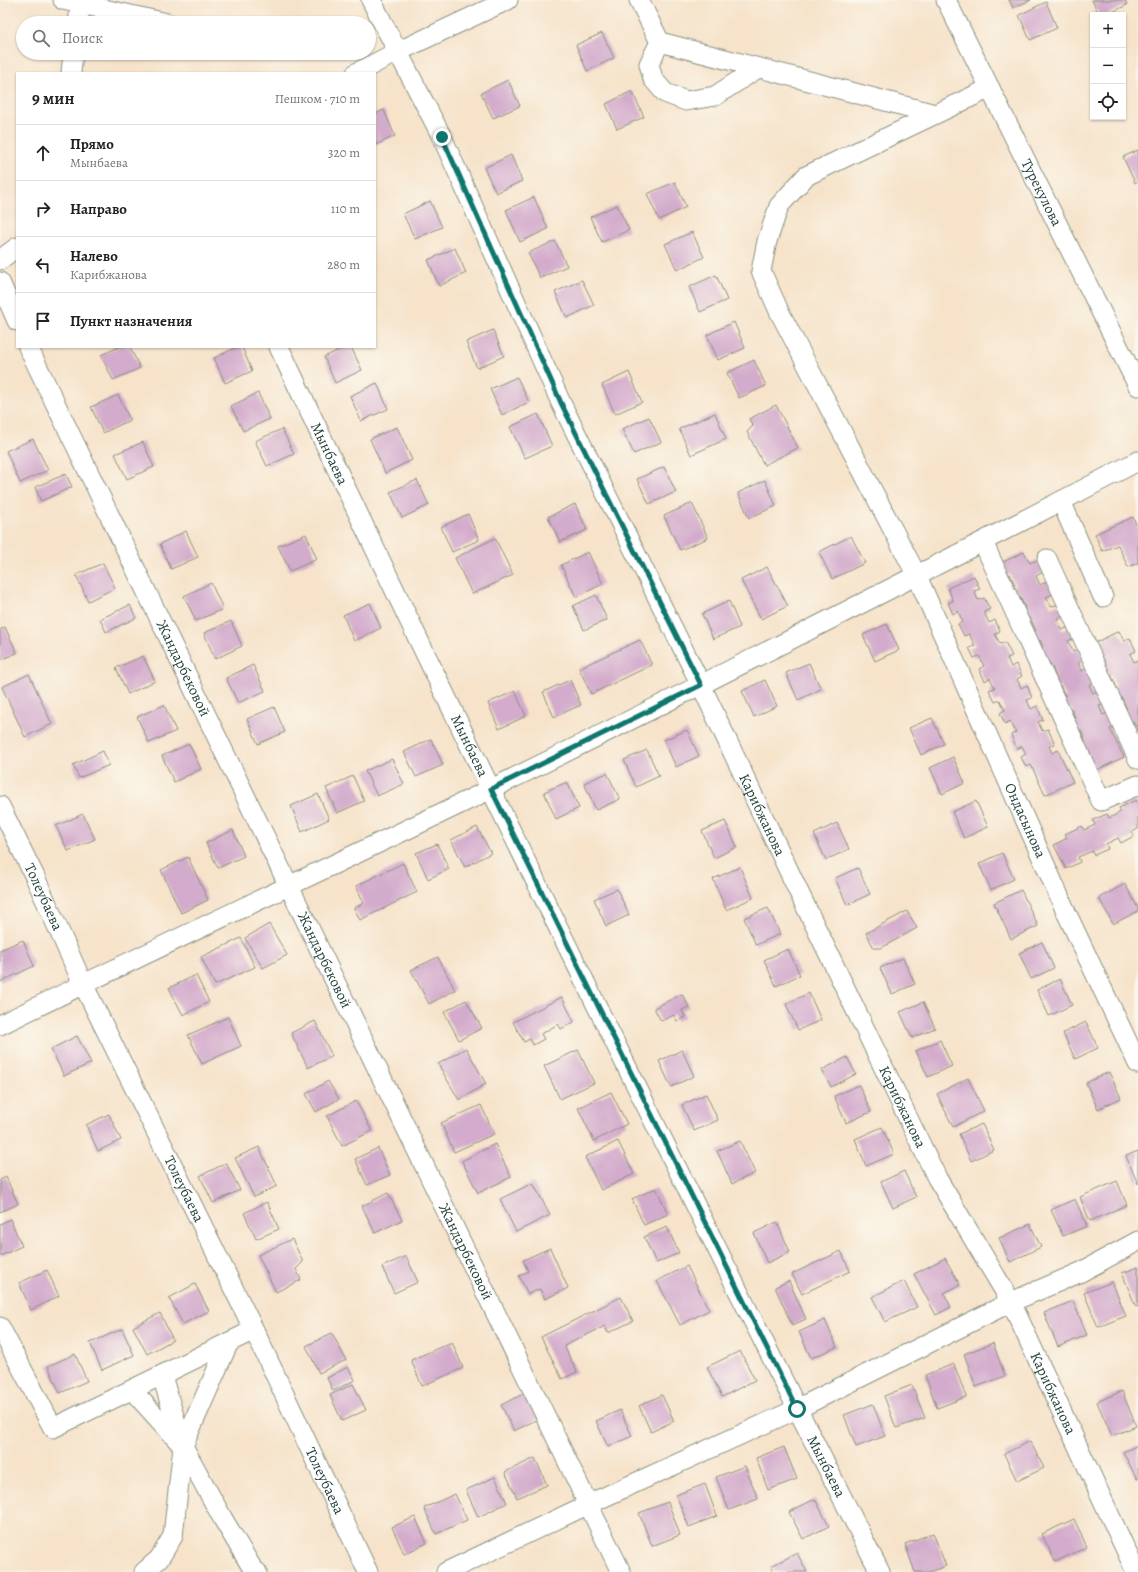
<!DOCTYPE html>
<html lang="ru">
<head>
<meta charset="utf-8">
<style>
  :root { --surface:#fff; --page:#f6f6f6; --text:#202124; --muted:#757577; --line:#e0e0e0 }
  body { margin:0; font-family:Alegreya,serif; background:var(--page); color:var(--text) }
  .controls { position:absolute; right:12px; top:12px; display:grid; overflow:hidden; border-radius:0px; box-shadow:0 1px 3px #0004 }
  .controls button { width:36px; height:36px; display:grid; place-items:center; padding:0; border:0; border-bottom:1px solid var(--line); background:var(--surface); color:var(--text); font:20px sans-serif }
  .stop { position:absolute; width:12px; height:12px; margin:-9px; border:3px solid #0f766e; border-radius:50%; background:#fff }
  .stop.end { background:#0f766e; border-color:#fff; box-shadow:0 1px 4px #0008 }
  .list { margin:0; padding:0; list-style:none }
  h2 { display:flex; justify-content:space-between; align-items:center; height:52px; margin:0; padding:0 16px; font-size:17px }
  h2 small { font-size:13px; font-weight:400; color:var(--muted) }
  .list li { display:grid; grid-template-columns:26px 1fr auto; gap:12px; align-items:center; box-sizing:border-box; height:56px; padding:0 16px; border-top:1px solid var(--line) }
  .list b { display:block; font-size:15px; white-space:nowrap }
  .list p { margin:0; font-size:13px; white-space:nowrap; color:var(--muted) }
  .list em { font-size:13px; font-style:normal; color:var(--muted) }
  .icon { flex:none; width:22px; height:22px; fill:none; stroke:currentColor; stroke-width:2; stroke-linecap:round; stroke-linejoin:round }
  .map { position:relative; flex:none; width:1138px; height:1572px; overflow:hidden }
  .search { position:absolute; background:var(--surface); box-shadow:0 1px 3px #0004; left:16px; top:16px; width:360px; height:44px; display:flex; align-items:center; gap:10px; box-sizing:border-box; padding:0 14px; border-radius:22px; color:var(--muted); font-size:15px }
  .panel { position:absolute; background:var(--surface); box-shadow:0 1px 3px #0004; left:16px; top:72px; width:360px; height:276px; border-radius:0px }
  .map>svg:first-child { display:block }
</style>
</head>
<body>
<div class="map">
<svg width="1138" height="1572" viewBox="0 0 1138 1572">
  <rect width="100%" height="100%" fill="#fbf7ec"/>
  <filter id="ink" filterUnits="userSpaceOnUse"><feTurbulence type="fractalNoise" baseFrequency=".025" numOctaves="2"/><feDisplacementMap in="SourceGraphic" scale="8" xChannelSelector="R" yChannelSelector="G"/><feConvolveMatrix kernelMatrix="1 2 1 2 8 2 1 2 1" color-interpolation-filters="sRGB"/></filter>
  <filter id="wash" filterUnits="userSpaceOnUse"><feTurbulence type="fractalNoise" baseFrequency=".012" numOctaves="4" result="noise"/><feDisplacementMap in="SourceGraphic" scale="16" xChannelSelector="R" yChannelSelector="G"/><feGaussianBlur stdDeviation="0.9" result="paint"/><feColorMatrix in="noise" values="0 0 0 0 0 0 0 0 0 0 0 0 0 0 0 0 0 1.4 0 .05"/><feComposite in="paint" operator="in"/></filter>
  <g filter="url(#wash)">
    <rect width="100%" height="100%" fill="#f6e3ca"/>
    <g id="blocks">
      <path fill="#d3abcc" d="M1009 0H1031L1013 8Z
        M1092 0H1125L1127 5 1106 15H1099Z
        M1046 2 1057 28 1030 40 1019 15Z
        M602 33 614 58 587 71 576 45Z
        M508 80 520 106 493 118 481 93Z
        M632 91 644 117 617 129 606 104Z
        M384 110 395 136 375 145V114Z
        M1138 150V181L1135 183 1123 157Z
        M511 155 522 181 496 193 484 168Z
        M675 182 686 207 659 220 647 194Z
        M534 197 548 229 520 242 506 210Z
        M430 201 442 227 415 239 403 214Z
        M617 205 629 230 602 242 590 217Z
        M692 232 704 257 677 270 665 244Z
        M555 241 567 266 540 278 528 253Z
        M455 248 466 273 439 286 428 260Z
        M716 275 727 300 700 312 689 287Z
        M582 280 594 305 567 318 555 292Z
        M734 322 745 348 718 360 707 335Z
        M493 330 504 356 477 368 466 342Z
        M119 347H130L140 368 113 380 101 355Z
        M237 347H242L252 371 225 383 214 358Z
        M346 347H351L362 370 335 383 324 357Z
        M754 360 766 386 739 398 727 373Z
        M629 372 642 402 615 414 602 385Z
        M517 377 529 402 502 415 490 389Z
        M377 383 388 409 361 421 350 396Z
        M258 393 270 419 243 431 231 406Z
        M118 395 130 420 103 433 91 407Z
        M776 405 798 448 764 465 747 432 753 426 749 419Z
        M715 413 726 439 691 455 679 429Z
        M538 414 552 446 525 458 510 427Z
        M649 417 661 442 634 454 622 429Z
        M397 427 412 460 385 473 370 439Z
        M282 429 294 454 267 466 255 441Z
        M33 439 48 470 20 483 6 451Z
        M143 442 154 467 127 479 115 454Z
        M664 467 676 492 649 504 637 479Z
        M66 474 72 487 41 501 35 487Z
        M417 480 429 505 402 518 390 492Z
        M765 480 776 506 749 518 738 493Z
        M692 503 708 538 680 550 664 516Z
        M575 504 587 530 560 542 548 517Z
        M468 514 479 540 452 552 441 527Z
        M1133 517 1138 529V563L1128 567 1118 545 1102 551 1095 534Z
        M186 531 198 557 171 569 160 544Z
        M306 534 317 559 290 571 278 546Z
        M851 536 865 563 832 579 819 552Z
        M495 538 513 575 472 594 455 558Z
        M588 552 603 584 576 597 561 565Z
        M1024 552 1030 563 1037 560 1043 572 1036 576 1040 585 1047 581 1053 594 1046 597 1051 607 1058 604 1064 615 1057 619 1062 630 1069 627 1074 638 1068 641 1073 652 1079 649 1085 660 1078 663 1082 671 1088 668 1095 682 1089 685 1093 693 1099 690 1105 704 1099 706 1103 715 1109 712 1116 726 1110 729 1124 757 1095 771 1081 741 1085 739 1080 729 1076 731 1071 719 1075 717 1071 708 1067 710 1061 699 1066 697 1060 685 1056 688 1052 678 1056 676 1050 663 1046 665 1038 649 1043 647 1040 640 1035 643 1031 633 1036 631 1030 618 1025 620 1020 610 1025 608 1020 597 1016 599 1010 587 1015 585 1010 574 1005 576 999 564Z
        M103 563 115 588 88 601 76 575Z
        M767 567 788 606 761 619 741 580Z
        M974 576 980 589 974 591 978 600 984 598 990 609 984 612 989 623 995 620 1000 631 995 634 1000 644 1005 642 1012 656 1007 658 1011 667 1016 664 1022 676 1017 679 1021 688 1027 685 1032 698 1027 700 1031 709 1037 706 1043 720 1038 722 1042 731 1048 729 1055 744 1049 746 1052 753 1058 750 1073 782 1045 795 1031 765 1026 767 1021 757 1026 754 1022 746 1017 749 1011 735 1016 732 1010 721 1005 724 1000 713 1005 710 1000 700 995 702 989 690 995 688 990 678 985 681 979 669 984 666 979 656 974 658 969 648 975 646 969 634 964 636 958 624 963 622 958 611 953 614 948 603 953 601 948 588Z
        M211 583 223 609 196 621 184 596Z
        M596 595 607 620 584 630 573 606Z
        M729 601 740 627 713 639 702 614Z
        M370 603 381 628 354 641 343 615Z
        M130 605 136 618 106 632 100 619Z
        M231 621 242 646 215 659 204 633Z
        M887 624 899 650 875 661 863 635Z
        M5 627 17 653 0 660V630Z
        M1119 631 1124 641 1130 638 1136 651 1130 654 1134 662 1138 660V731L1133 721 1128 723 1123 711 1127 709 1122 698 1117 700 1112 688 1116 686 1111 675 1107 678 1101 666 1106 664 1101 654 1096 656 1091 645Z
        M640 640 652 665 591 694 579 668Z
        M143 656 155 681 128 694 116 668Z
        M809 663 821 689 798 700 786 673Z
        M253 665 265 691 238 703 226 678Z
        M29 674 52 724 25 737 2 687Z
        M570 680 581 705 554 717 543 692Z
        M765 680 777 706 754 717 742 691Z
        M515 691 526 716 499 729 488 703Z
        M164 705 176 731 149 743 137 717Z
        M274 707 285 732 258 744 247 719Z
        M932 718 944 744 921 755 909 728Z
        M687 730 699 756 676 767 664 740Z
        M431 739 443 765 416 777 404 752Z
        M189 744 201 769 174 782 162 756Z
        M647 750 659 776 636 787 624 760Z
        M103 751 109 765 79 778 73 765Z
        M953 757 965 783 942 794 930 768Z
        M392 759 404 784 377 796 365 771Z
        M607 773 620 799 596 810 584 783Z
        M353 776 364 801 337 813 326 788Z
        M567 782 579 808 556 819 544 792Z
        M318 794 329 819 302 832 291 806Z
        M1136 800 1138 805V829L1132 832 1134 836 1121 843 1118 838 1106 844 1108 849 1094 855 1092 851 1078 857 1080 862 1066 869 1054 845 1067 838 1065 834 1082 826 1084 830 1095 825 1093 820 1107 814 1109 818 1121 812 1119 808Z
        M976 801 988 827 964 838 952 812Z
        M83 814 95 839 68 851 56 826Z
        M725 821 737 847 714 858 702 831Z
        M837 823 849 849 826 860 814 834Z
        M477 827 491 853 465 867 451 840Z
        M233 830 244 856 218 868 206 843Z
        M437 844 449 869 428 879 416 853Z
        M1002 853 1014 879 991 890 979 864Z
        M188 857 208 900 181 913 161 870Z
        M403 863 417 892 360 920 354 908 364 903 356 886Z
        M740 867 753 898 726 910 713 879Z
        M858 868 870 894 847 905 835 878Z
        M1125 884 1138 908V911L1113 924 1099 898Z
        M617 889 629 915 606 926 594 899Z
        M1021 890 1038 926 1011 939 994 903Z
        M768 908 780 934 756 945 744 918Z
        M907 911 917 928 881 948H874L866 933Z
        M269 924 287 955 263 968 245 938Z
        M241 938 255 967 215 985 201 957Z
        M23 940 34 966 0 982V950Z
        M1042 942 1054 968 1031 979 1019 953Z
        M788 949 800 975 776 986 764 960Z
        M438 957 455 990 429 1004 411 970Z
        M903 958 915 984 892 994 880 968Z
        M196 975 209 1002 183 1015 169 988Z
        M1060 979 1072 1005 1049 1016 1037 990Z
        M809 993 821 1020 798 1030 786 1004Z
        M682 994 689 1007 682 1010 685 1017 677 1021 674 1015 661 1021 654 1008Z
        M562 997 574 1022 561 1029 558 1024 541 1034 544 1039 533 1045 530 1039 524 1042 513 1022Z
        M466 1000 482 1028 459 1040 444 1012Z
        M923 1002 935 1028 912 1038 900 1012Z
        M228 1017 241 1046 202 1064 188 1035Z
        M315 1021 332 1056 308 1068 291 1033Z
        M1086 1022 1098 1048 1075 1059 1063 1033Z
        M77 1036 91 1063 64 1076 51 1049Z
        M940 1040 952 1066 928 1077 916 1051Z
        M466 1048 486 1084 459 1100 438 1064Z
        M578 1050 594 1083 560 1099 544 1066Z
        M682 1050 694 1076 671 1087 659 1061Z
        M847 1057 856 1074 831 1087 822 1070Z
        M1109 1072 1121 1098 1098 1109 1086 1083Z
        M968 1078 984 1111 953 1127 937 1094Z
        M328 1081 339 1099 316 1112 306 1094Z
        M859 1085 871 1112 846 1123 834 1096Z
        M611 1092 627 1124 594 1141 578 1108Z
        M706 1094 718 1120 694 1131 682 1105Z
        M356 1101 372 1131 342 1146 327 1116Z
        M481 1105 494 1134 454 1152 441 1123Z
        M109 1114 121 1140 98 1151 86 1125Z
        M982 1124 994 1150 971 1161 959 1134Z
        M882 1127 894 1154 866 1166 855 1139Z
        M618 1141 634 1174 601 1190 585 1157Z
        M740 1141 755 1173 732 1184 717 1151Z
        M495 1144 511 1177 478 1193 462 1161Z
        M259 1147 277 1186 254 1197 235 1158Z
        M378 1148 390 1175 367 1185 355 1159Z
        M1138 1151V1184L1126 1156Z
        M226 1163 240 1190 213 1203 200 1176Z
        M904 1171 916 1197 893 1208 881 1182Z
        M6 1177 18 1204 0 1212V1180Z
        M1117 1181 1127 1205 1090 1221 1080 1197Z
        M533 1183 550 1215 516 1232 500 1199Z
        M656 1188 668 1214 644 1225 632 1199Z
        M388 1193 402 1220 375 1233 362 1206Z
        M1075 1199 1087 1226 1063 1236 1051 1210Z
        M267 1202 279 1229 256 1239 244 1213Z
        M10 1219 22 1246 0 1256V1224Z
        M777 1222 790 1252 767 1263 754 1233Z
        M1030 1224 1041 1247 1010 1262 999 1238Z
        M667 1227 679 1253 656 1263 644 1237Z
        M292 1239 303 1262 296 1269 301 1280 276 1292 258 1255Z
        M550 1248 568 1288 545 1299 540 1289 528 1294 519 1276 528 1271 523 1260Z
        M841 1251 850 1271 802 1294 792 1274Z
        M406 1256 418 1282 394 1293 382 1267Z
        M945 1258 960 1285 944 1293 951 1307 936 1315 914 1274Z
        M687 1266 709 1310 680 1325 657 1281Z
        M1138 1267V1306L1136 1307 1122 1273Z
        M47 1270 59 1296 31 1310 19 1283Z
        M789 1281 806 1319 792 1325 775 1287Z
        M904 1281 917 1307 885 1322 872 1297Z
        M1112 1282 1126 1316 1098 1327 1084 1293Z
        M195 1284 209 1311 183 1324 169 1298Z
        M621 1297 633 1321 608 1333 605 1326 564 1346 577 1372 562 1379 541 1337Z
        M1073 1301 1087 1335 1058 1347 1044 1313Z
        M160 1313 173 1340 147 1354 133 1327Z
        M825 1320 837 1347 811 1358 799 1332Z
        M122 1329 134 1355 102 1370 90 1343Z
        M332 1333 346 1360 319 1373 306 1346Z
        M452 1342 463 1368 422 1386 411 1360Z
        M993 1343 1005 1376 976 1387 964 1354Z
        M740 1351 755 1380 722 1397 707 1367Z
        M75 1354 87 1381 60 1393 48 1366Z
        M954 1364 966 1397 937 1408 925 1375Z
        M348 1367 355 1380 333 1391 327 1378Z
        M353 1384 366 1410 342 1421 330 1395Z
        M912 1385 925 1418 896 1428 884 1396Z
        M1122 1391 1136 1426 1112 1436 1097 1402Z
        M527 1392 540 1418 514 1431 501 1405Z
        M662 1395 674 1421 651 1432 639 1406Z
        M873 1404 885 1436 856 1447 844 1415Z
        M620 1410 632 1436 608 1447 596 1421Z
        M1030 1441 1044 1468 1017 1481 1004 1454Z
        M1138 1445V1479H1137L1123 1452Z
        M784 1447 797 1479 768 1490 756 1458Z
        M535 1458 547 1485 517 1498 505 1472Z
        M745 1466 758 1499 729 1510 716 1477Z
        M495 1477 507 1503 478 1517 466 1490Z
        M705 1484 717 1516 689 1527 676 1495Z
        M455 1494 467 1520 436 1534 424 1508Z
        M815 1499 829 1526 803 1539 789 1512Z
        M668 1502 680 1535 652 1546 639 1513Z
        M415 1517 427 1543 404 1554 392 1527Z
        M1074 1519 1087 1547 1055 1562 1042 1534Z
        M933 1533 946 1566 929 1572H915L905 1544Z
        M797 1553 807 1572H774L771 1566Z"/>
    </g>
  </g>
  <g filter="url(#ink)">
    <use href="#blocks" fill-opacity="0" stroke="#8a907f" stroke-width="1"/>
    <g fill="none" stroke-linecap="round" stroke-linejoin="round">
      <g stroke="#8a907f" stroke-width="21">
        <g id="minor">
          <path d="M63 0 167 23"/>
          <path id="s1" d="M371 0 442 137 562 405 701 685 804 903 937 1178 1011 1302 1136 1572"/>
          <path d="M639 0 660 42 935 114"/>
          <path id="s2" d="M946 0 1138 386"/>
          <path d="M78 23 81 0"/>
          <path d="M660 42 649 64 653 79 665 93 686 101 715 96 758 68"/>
          <path d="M71 73 73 53"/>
          <path d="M356 73 397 52 508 0"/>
          <path id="s3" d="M990 88 806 176 779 206 767 241 761 271 779 311 917 576 1067 914 1138 1064"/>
          <path d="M0 260 17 247"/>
          <path d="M0 282 17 321"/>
          <path id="s4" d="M28 347 621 1572"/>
          <path id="s5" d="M279 347C473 758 674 1167 880 1572"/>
          <path d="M1061 501 1103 597"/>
          <path d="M983 542 1101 801 1138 785"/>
          <path d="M1047 559 1138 759"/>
          <path id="s6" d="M0 806 35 877 83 984 254 1330 368 1572"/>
          <path d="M0 1025C162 945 326 869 489 790 707 683 923 573 1138 461"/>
          <path d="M0 1327 53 1428 254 1330"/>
          <path d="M162 1376 183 1446 223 1519 254 1571 257 1572"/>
          <path d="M132 1390 179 1442"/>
          <path d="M144 1572 159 1559 173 1536 183 1446 229 1342"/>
          <path d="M446 1572 589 1504 797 1409 1011 1302 1081 1272 1138 1241"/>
        </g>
      </g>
      <use href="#minor" stroke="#fff" stroke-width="19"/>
    </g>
  </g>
  <g fill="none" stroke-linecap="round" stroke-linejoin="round" filter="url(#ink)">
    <path stroke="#0f766e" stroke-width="5" d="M442 137 562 405 701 685 491 789 797 1409"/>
  </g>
  <g text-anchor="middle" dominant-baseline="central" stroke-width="3.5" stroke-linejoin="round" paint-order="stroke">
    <g font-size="15" fill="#1f3d34" stroke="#fbf7ec">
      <text stroke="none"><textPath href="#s2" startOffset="215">Турекулова</textPath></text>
      <text stroke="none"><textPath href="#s5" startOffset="118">Мынбаева</textPath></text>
      <text stroke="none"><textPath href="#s4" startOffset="357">Жандарбековой</textPath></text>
      <text stroke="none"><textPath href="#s5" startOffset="442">Мынбаева</textPath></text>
      <text stroke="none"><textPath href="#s1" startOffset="904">Карибжанова</textPath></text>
      <text stroke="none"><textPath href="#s3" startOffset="922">Ондасынова</textPath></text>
      <text stroke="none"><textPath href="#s6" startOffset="101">Толеубаева</textPath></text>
      <text stroke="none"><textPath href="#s4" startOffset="681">Жандарбековой</textPath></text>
      <text stroke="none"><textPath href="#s1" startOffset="1228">Карибжанова</textPath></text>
      <text stroke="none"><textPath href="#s6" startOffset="425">Толеубаева</textPath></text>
      <text stroke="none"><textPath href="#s4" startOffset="1005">Жандарбековой</textPath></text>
      <text stroke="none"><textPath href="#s1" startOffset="1552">Карибжанова</textPath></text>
      <text stroke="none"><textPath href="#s5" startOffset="1246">Мынбаева</textPath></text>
      <text stroke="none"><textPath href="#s6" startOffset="749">Толеубаева</textPath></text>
    </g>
  </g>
</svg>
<div class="controls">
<button>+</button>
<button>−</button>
<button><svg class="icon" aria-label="locate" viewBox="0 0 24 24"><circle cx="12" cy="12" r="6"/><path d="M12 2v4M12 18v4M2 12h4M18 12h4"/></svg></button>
</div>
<div class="stop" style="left:797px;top:1409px"></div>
<div class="stop end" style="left:442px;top:137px"></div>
<div class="search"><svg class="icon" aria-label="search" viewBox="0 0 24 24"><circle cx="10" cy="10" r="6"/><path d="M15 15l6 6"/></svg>Поиск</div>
<section class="panel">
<h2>9 мин<small>Пешком · 710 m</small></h2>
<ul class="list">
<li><svg class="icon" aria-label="ahead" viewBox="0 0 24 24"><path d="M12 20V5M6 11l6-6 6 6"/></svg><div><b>Прямо</b><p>Мынбаева</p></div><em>320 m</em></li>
<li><svg class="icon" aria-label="right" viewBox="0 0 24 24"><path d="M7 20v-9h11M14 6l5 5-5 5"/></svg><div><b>Направо</b></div><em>110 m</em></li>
<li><svg class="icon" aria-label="left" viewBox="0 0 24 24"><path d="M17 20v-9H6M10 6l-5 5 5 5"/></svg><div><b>Налево</b><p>Карибжанова</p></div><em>280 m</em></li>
<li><svg class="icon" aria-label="arrive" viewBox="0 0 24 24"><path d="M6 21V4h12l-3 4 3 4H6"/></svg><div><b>Пункт назначения</b></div></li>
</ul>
</section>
</div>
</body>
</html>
